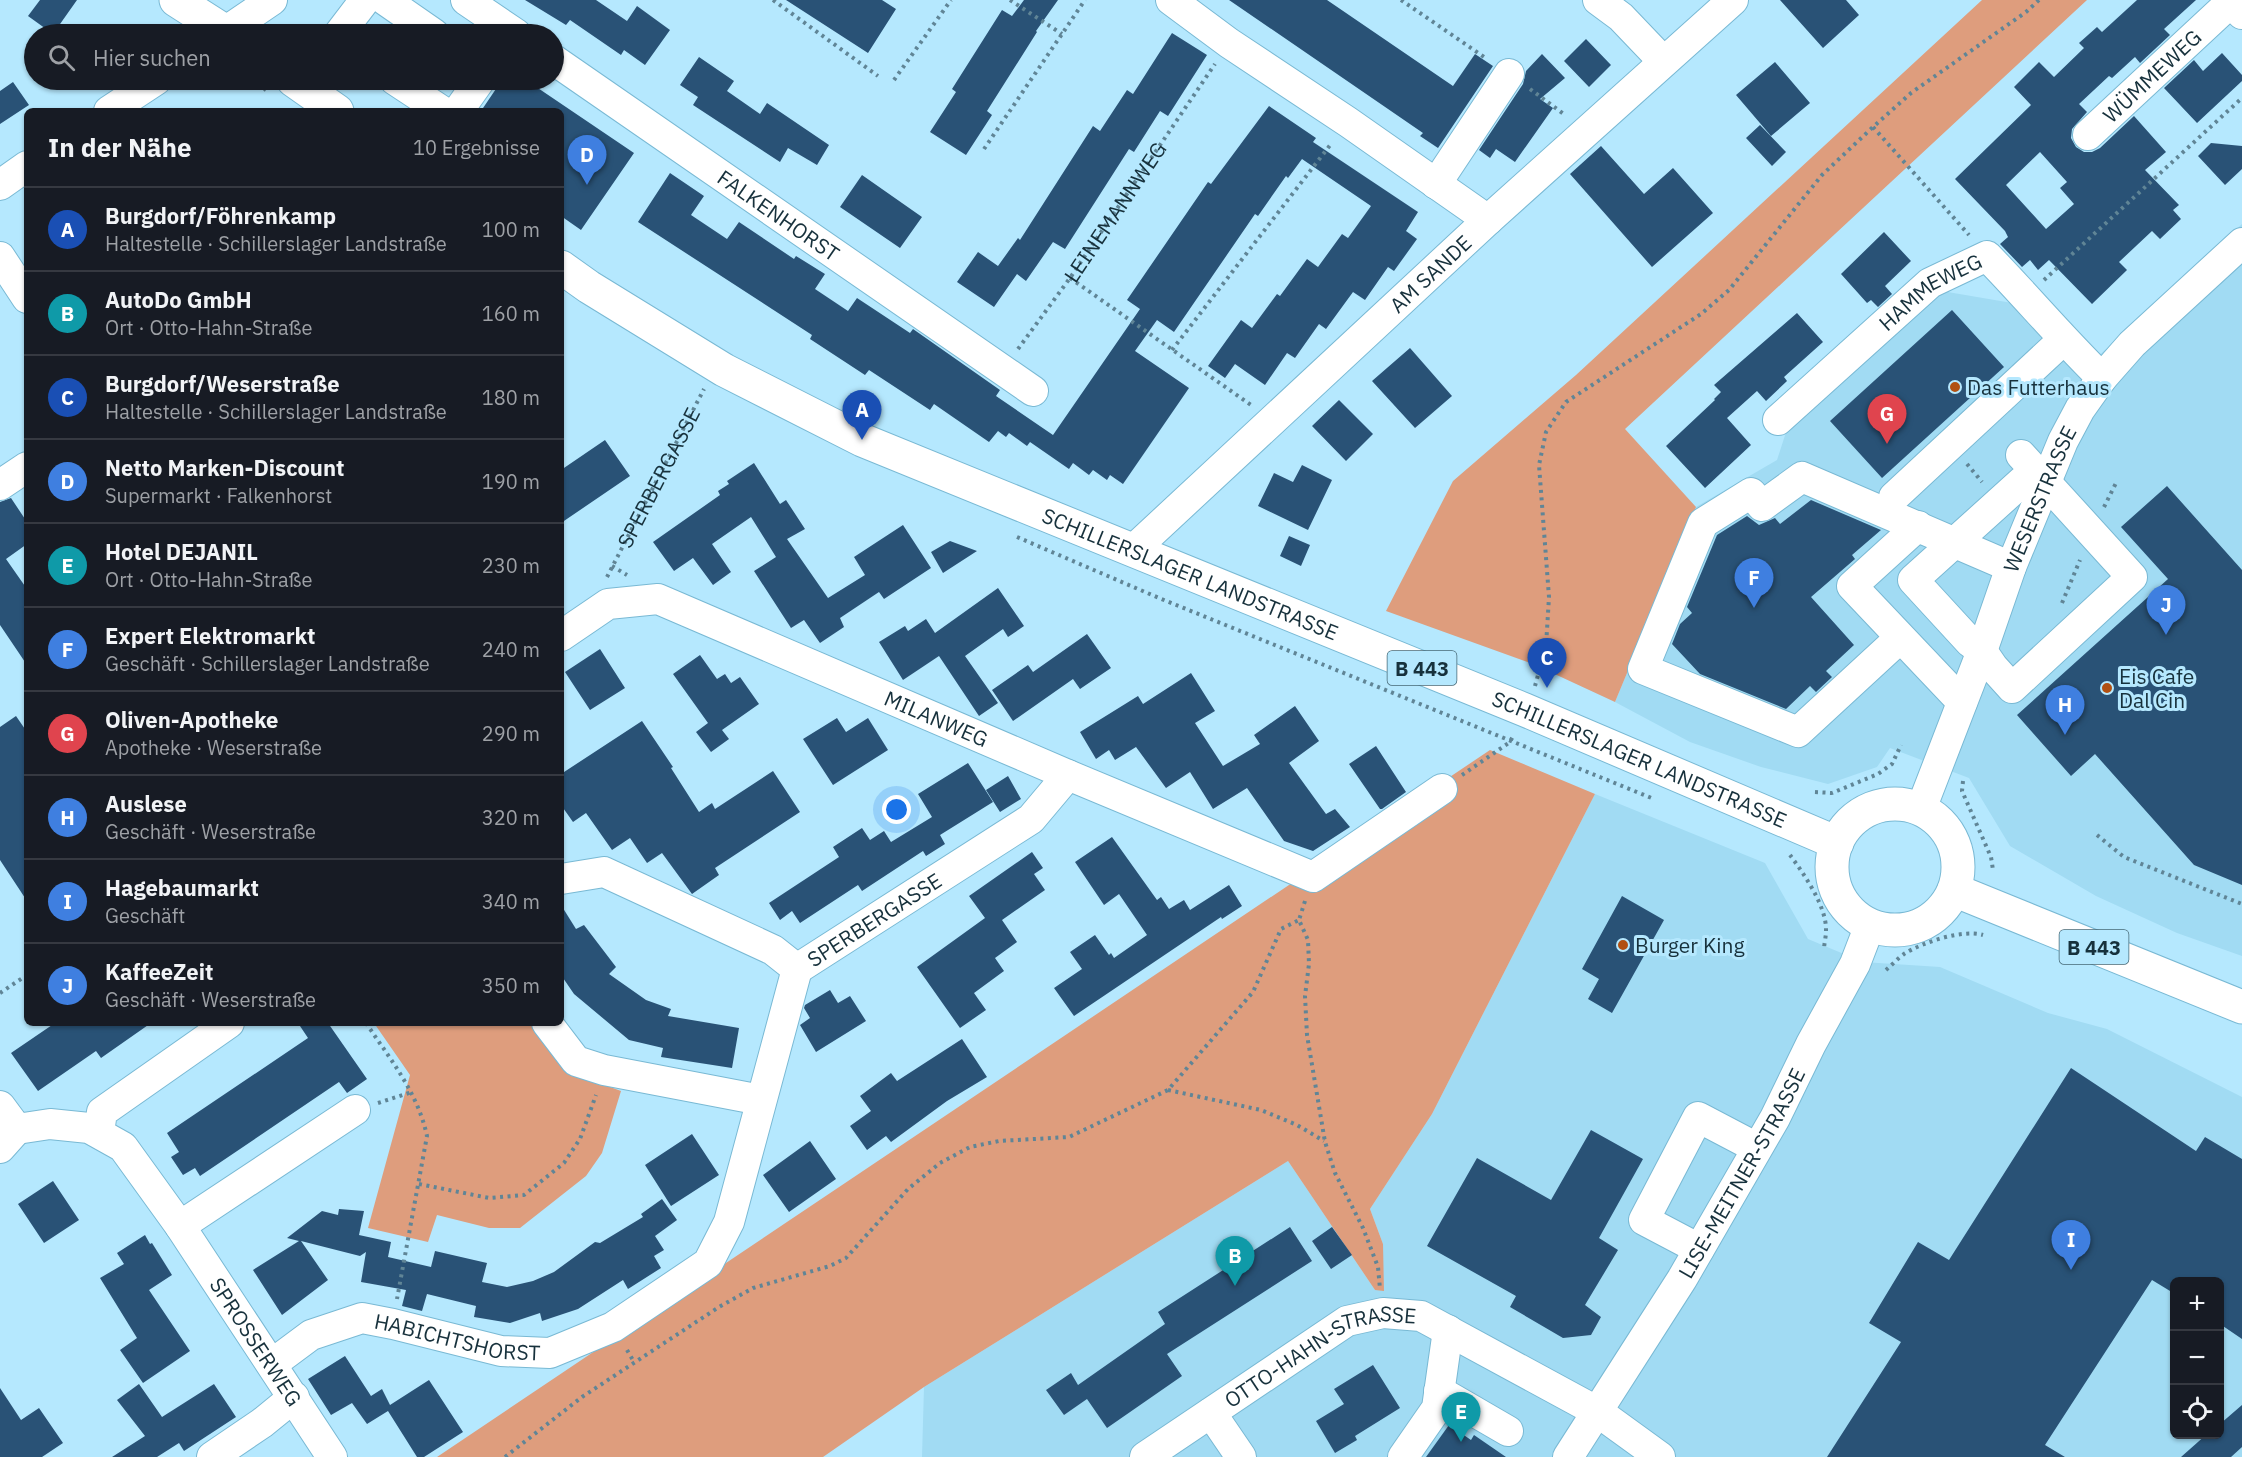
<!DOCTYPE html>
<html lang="de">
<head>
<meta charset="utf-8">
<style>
  :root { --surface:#171b24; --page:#20242c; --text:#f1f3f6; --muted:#9ea1a6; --line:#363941; --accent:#b15012 }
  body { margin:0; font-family:"IBM Plex Sans",sans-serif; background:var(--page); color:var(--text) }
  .controls { position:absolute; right:18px; bottom:18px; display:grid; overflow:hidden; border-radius:9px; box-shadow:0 2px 4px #0004 }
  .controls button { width:54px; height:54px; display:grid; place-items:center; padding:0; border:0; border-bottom:2px solid var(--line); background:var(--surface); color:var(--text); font:30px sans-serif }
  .you { position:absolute; left:897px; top:810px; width:21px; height:21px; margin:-15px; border:4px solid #fff; border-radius:50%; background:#1a73e8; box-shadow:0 0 0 9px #1a73e833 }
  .badge { display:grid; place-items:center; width:39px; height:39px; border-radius:50%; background:var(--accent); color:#fff; font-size:20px; font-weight:700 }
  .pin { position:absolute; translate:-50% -50px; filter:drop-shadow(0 2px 3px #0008) }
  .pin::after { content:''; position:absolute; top:32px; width:21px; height:18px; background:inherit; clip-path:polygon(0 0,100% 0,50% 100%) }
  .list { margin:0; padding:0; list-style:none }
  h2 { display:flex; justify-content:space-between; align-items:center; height:78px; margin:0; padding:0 24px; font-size:26px }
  h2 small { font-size:20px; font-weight:400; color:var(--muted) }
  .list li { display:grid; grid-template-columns:39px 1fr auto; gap:18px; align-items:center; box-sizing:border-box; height:84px; padding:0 24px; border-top:2px solid var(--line) }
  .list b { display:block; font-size:22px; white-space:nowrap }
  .list p { margin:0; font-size:20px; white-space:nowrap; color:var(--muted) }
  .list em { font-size:20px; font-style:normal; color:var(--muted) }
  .icon { flex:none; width:33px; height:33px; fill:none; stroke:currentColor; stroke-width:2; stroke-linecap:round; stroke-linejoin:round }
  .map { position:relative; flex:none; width:2242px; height:1457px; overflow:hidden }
  .search { position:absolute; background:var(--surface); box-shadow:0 2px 4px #0004; left:24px; top:24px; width:540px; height:66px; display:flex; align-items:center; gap:15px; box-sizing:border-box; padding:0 21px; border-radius:33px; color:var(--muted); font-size:22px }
  .panel { position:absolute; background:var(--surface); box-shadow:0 2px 4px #0004; left:24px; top:108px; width:540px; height:918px; border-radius:9px }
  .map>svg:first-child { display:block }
</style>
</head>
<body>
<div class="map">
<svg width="2242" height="1457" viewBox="0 0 2242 1457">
  <rect width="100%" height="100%" fill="#b5e8fe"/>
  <path fill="#a1dbf3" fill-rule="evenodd" d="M2242 224V956L2177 933 2096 896 2010 846 1969 778 1890 748 1877 767 1828 784 1761 767 1690 742 1615 702 1696 507 1777 460 1788 426 1936 290 2018 304 2081 372Z
    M1595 794 1765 863 1808 939 1863 962 1940 967 2048 1013 2107 1029 2242 1097V1457H922L924 1387 1288 1161 1375 1290 1383 1244 1370 1209 1432 1114ZM2174 1282H2220V1434H2174Z"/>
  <path fill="#de9d7d" d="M1982 0H2087L1625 429 1696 507 1615 702 1533 664 1386 611 1453 481 1576 375Z
    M1490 750 1595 794 1432 1114 1370 1209 1383 1244 1384 1291 1375 1290 1288 1161 924 1387 823 1457H437Z
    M374 1023H538L575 1074 621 1091 602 1153 586 1176 520 1228H489L437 1215 428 1242 368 1228 410 1075Z"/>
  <path fill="#295276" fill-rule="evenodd" d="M40 0H77L53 34 28 16Z
    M525 0H596L627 21 637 6 670 30 645 65 624 50 621 55 570 20 566 25Z
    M786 0H882L896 9 868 53Z
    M1024 0H1058L1036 31 1037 32 987 111 992 115 966 155 930 132 956 92 952 89 1002 10 1012 16Z
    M1229 0H1327L1453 86 1475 54 1493 66 1438 148 1420 136 1423 133Z
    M1780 0H1846L1859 15 1823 48Z
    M2137 0H2196L2164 29 2170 35 2140 63 2135 57 2112 78 2109 76 2079 104 2087 112 2072 129 2071 138 2076 147 2084 152H2092L2100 148 2134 116 2166 152 2145 170 2179 205 2173 210 2181 219 2160 239 2152 231 2119 262 2127 270 2092 304 2049 260 2038 270 2030 260 2022 267 2000 244 2008 237 2005 231 1955 179 2031 105 2014 87 2039 62 2054 77 2084 48 2079 43 2097 27 2102 32ZM2040 152 2067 182 2060 188 2074 204 2046 229 2006 185Z
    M1172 33 1207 55 1168 116 1160 111 1134 152 1129 149 1065 249 1053 242 1026 281 1017 274 994 307 957 282 978 252 998 266 1018 238 1020 240 1093 126 1100 131 1127 90 1133 94Z
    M1586 39 1611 65 1589 87 1564 61Z
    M2222 53 2242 75V81L2197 123 2164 88 2194 60 2203 71Z
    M1542 54 1565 78 1540 99 1553 108 1515 162 1496 149 1490 158 1479 150 1523 84 1526 71Z
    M699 57 734 81 727 91 760 114 767 103 829 145 817 165 788 148 780 162 693 105 698 97 680 85Z
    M1775 62 1810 103 1771 136 1736 95Z
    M502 80H526L634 153 581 230 561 216V111H481Z
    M13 82 29 105 0 124V91Z
    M1269 106 1316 138 1313 142 1418 212 1406 231 1417 239 1394 271 1388 267 1365 300 1353 292 1326 329 1319 324 1295 358 1287 353 1265 385 1235 364 1225 378 1208 366 1241 320 1252 328 1277 294 1280 296 1307 259 1318 267 1342 234 1348 238 1371 206 1302 159 1288 178 1286 176 1258 216 1255 214 1174 332 1157 320 1135 351 1189 388 1123 484 1110 475 1107 480 1093 470 1089 475 1073 463 1069 469 1030 442 1027 446 1009 433 1006 437 998 431 989 442 934 404 930 410 869 370 865 375 810 339 812 335 638 222 670 173 704 196 691 215 727 239 739 222 794 259 796 256 825 274 815 289 848 311 857 298 910 333 913 329 1000 390 996 396 1053 435 1140 309 1127 300 1208 182 1211 184Z
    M1760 125 1786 152 1772 166 1746 138Z
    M2211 143 2242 146V169L2225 185 2198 156Z
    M1601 146 1644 194 1673 168 1713 213 1652 267 1570 174Z
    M862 175 922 217 900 248 840 207Z
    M1884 232 1911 261 1885 286 1892 294 1878 307 1871 300 1867 303 1841 274Z
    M1952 310 2004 367 1882 478 1830 421Z
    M1797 313 1823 342 1784 377 1787 381 1766 401 1757 391 1727 418 1751 445 1705 488 1666 446 1715 400 1714 399 1721 392 1714 385Z
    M1410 348 1452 396 1415 428 1372 381Z
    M1339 400 1373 434 1346 461 1312 426Z
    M605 440 630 476 561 523V470Z
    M754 463 780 504 786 500 805 529 787 539 828 598 865 575 854 557 903 525 931 568 884 599 879 592 840 618 844 627 820 643 804 620 791 628 754 571 776 557 751 517 712 544 731 572 713 585 693 558 674 571 653 542 720 495 718 491 729 484 727 481Z
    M1302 465 1332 480 1308 530 1258 506 1274 473 1293 482Z
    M2167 486 2242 570V885L2194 865 2095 754 2071 776 2017 715 2168 579 2121 527Z
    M11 498 27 522V544L6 559 27 589V665L0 625V502Z
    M1811 500 1881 530 1852 555 1855 559 1811 597 1854 645 1826 671 1832 677 1816 692 1810 686 1786 709 1700 674 1672 644 1680 624 1692 613 1687 607 1717 535 1747 516 1759 525 1775 518 1780 524Z
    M1289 536 1310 545 1301 566 1280 556Z
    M950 541 977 551 943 573 931 552Z
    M998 588 1024 626 1008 637 1003 629 965 656 998 703 979 716 939 656 903 680 879 642 905 626 908 631 926 619 935 633Z
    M1087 634 1111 668 1080 689 1073 679 1013 721 992 690 1028 665 1033 672Z
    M600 649 625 688 590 710 565 672Z
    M700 655 717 679 725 674 731 683 740 677 759 704 722 730 729 739 711 752 696 732 708 723 673 674Z
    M1191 673 1215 711 1195 723 1223 766 1260 744 1254 735 1295 706 1319 741 1289 763 1326 814 1335 809 1350 827 1313 851 1284 841 1247 788 1213 809 1190 772 1166 788 1136 747 1115 760 1109 750 1096 759 1080 732 1138 696 1143 704Z
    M16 716 27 732V901L0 860V727Z
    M837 718 846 732 868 718 888 750 833 785 803 739Z
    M642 721 673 767 671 768 699 812 712 803 715 809 773 771 800 812 715 868 719 875 692 894 662 853 647 863 630 838 612 850 586 813 573 822 561 805V774Z
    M1376 746 1406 792 1382 809H1380L1349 764Z
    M968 763 993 802 940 835 945 844 926 856 923 851 862 891 858 885 800 923 792 911 780 920 769 903 839 857 833 847 862 828 870 840 884 831 891 842 932 817 918 794Z
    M1008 776 1021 799 1000 812 986 790Z
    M1112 837 1157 900 1161 897 1169 909 1184 900 1190 910 1229 885 1242 906 1222 919 1221 917 1074 1016 1054 988 1082 969 1070 952 1095 935 1109 955 1111 953 1114 958 1147 935 1119 894 1104 905 1075 862Z
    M1032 852 1043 868 1034 874 1045 890 1002 920 1017 942 995 958 1004 971 974 993 986 1010 960 1028 917 967 985 918 969 896Z
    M1622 896 1664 920 1612 1013 1588 999 1599 979 1582 969Z
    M561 905 576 929 584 925 616 967 609 974 646 1000 671 1009 668 1016 739 1028 732 1068 661 1057 663 1048 629 1040 574 994 561 975Z
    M830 990 838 1003 850 996 866 1021 816 1052 800 1025 810 1018 804 1008 805 1005Z
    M55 1023H151L101 1058 96 1051 38 1091 11 1053Z
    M298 1023H328L367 1079 347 1093 339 1082 200 1176 195 1168 183 1175 171 1157 179 1152 167 1133 308 1038Z
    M962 1039 987 1077 947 1101 891 1142 886 1136 867 1150 850 1126 871 1111 860 1096 891 1073 897 1081Z
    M2071 1068 2196 1151 2205 1137 2242 1159V1339L2220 1324V1281H2175V1294L2152 1280 2045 1445 2065 1457H1827L1901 1342 1869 1323 1918 1242 1949 1260Z
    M1591 1130 1643 1159 1599 1238 1618 1250 1585 1305 1601 1317 1591 1335 1563 1338 1510 1307 1516 1296 1427 1246 1477 1158 1551 1200Z
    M692 1134 719 1175 671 1206 645 1165Z
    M810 1141 836 1179 789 1212 763 1175Z
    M53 1181 79 1220 44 1243 18 1204Z
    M662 1199 677 1220 655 1236 664 1250 654 1256 661 1268 628 1289 623 1280 578 1309 542 1321 540 1313 510 1323 474 1317 476 1306 427 1294 422 1311 402 1306 406 1290 361 1282 366 1252 360 1256 301 1241 328 1280 282 1315 253 1270 299 1241 287 1238 322 1211 338 1215 339 1209 364 1211 359 1235 391 1242 388 1257 431 1267 435 1251 487 1263 482 1282 507 1287 533 1281 554 1272 595 1242 600 1243 643 1217 641 1214Z
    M1290 1227 1312 1261 1167 1354 1182 1376 1107 1428 1087 1399 1064 1415 1046 1390 1071 1373 1078 1385 1165 1324 1158 1312Z
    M1332 1227 1352 1255 1331 1269 1312 1241Z
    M145 1235 150 1244 152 1243 172 1275 149 1290 190 1351 143 1383 120 1350 137 1338 100 1278 124 1264 117 1253Z
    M345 1356 371 1396 382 1389 390 1405 429 1380 463 1432 424 1457H417L388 1411 367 1424 352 1403 331 1415 308 1379Z
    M1373 1365 1400 1408 1355 1436 1357 1440 1335 1453 1316 1421 1344 1404 1334 1389Z
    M139 1384 162 1417 214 1384 236 1417 184 1451 179 1443 157 1457H112L145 1436 117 1400Z
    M0 1388 21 1420 39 1408 63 1443 42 1457H0Z
    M2242 1405V1447L2231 1457H2181L2207 1434H2220V1424Z
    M1449 1425 1471 1440 1474 1435 1506 1457H1426Z"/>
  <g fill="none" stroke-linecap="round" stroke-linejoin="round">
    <g stroke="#79b9d4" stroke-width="32">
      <g id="minor">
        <path d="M385 0 434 34"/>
        <path d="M466 0 516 34"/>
        <path d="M1171 0 1229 43 1348 122 1488 220"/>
        <path d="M1598 0 1621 17 1663 61"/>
        <path d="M222 34 272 0"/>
        <path d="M339 34 365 0"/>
        <path id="s3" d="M554 60 1033 391"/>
        <path d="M395 80 442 111"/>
        <path d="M109 111 156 80"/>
        <path d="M458 111 480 80"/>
        <path id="s4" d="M2088 135 2231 2 2242 14"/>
        <path d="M1436 184 1509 74"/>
        <path d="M0 185 27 166"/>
        <path d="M0 257 27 298"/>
        <path id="s5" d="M1778 420 1930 283 1987 256C2026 296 2062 339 2102 378"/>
        <path d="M2021 455 2132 577 2012 688 1993 667 1982 651 1970 642 1913 580 2035 470"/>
        <path d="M0 485 27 467"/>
        <path d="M1894 497 2063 340"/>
        <path d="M1918 526 1852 586 1962 702"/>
        <path id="s6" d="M1133 550 1488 220 1733 0"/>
        <path id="s7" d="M561 636 608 604 658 599 1068 775 1313 877 1442 789"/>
        <path d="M1900 638 1798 732 1643 669 1703 523 1751 493 1762 506 1802 477 2011 567"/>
        <path id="s8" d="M1921 809 1982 651 2011 567 2063 441 2080 409 2102 378 2132 344 2242 243"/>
        <path id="s9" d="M561 879 604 872 773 950 797 969 1031 819 1068 775"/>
        <path d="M547 1023 576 1061 604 1070 761 1100"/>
        <path id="s10" d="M0 1106 17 1129 50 1124 89 1128 123 1147 180 1226 332 1457"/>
        <path d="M99 1132 102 1112 229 1023"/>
        <path d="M0 1148 17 1129"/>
        <path d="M180 1226 355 1110"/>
        <path d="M1699 1249 1644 1220 1698 1117 1757 1148"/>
        <path id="s11" d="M272 1364 311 1335 362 1318 393 1324 501 1351 550 1353 613 1327 708 1263 729 1222 797 969"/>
        <path d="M1439 1391 1508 1431"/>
        <path d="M1211 1413 1241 1457"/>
        <path d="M212 1457 262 1423 294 1397"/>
        <path id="s12" d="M1145 1457 1347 1321 1383 1313 1421 1316 1598 1412 1660 1457"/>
        <path d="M1403 1457 1437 1408 1448 1330"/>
        <path id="s13" d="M1568 1457 1682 1279 1775 1118 1811 1044 1855 964 1870 925"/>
      </g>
    </g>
    <g stroke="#79b9d4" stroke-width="35">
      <g id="major">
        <path d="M176 0 229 34"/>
        <path d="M293 80 337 111"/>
        <path id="s14" d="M561 267 589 287 724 370 862 440 1525 710 1837 843"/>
        <circle cx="1895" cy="867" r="63"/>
        <path d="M1954 890 2242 1007"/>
      </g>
    </g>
    <g stroke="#608596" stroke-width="4" stroke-dasharray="3 4.5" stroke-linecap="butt">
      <path d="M773 0 878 76"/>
      <path d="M1010 0 1062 34"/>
      <path d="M1401 0 1487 59"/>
      <path d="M252 80 266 90"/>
      <path d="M894 80 951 0"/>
      <path d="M1530 89 1565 115"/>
      <path d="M1873 127 1969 235"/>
      <path d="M984 149 1085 0"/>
      <path d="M1070 278 1251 405"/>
      <path d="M2044 280 2242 98"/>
      <path id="s1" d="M1018 349 1070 278 1215 64"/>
      <path d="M1172 350 1331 144"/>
      <path d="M1967 464 1982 482"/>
      <path d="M2104 507 2117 481"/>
      <path d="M1017 537 1159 598 1654 799"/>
      <path d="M612 566 627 575"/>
      <path id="s2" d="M607 577 704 389"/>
      <path d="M2062 603 2080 560"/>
      <path d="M1535 686 1546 646 1549 597 1539 465 1546 432 1566 402 1701 314 1729 290 1822 175 1873 127 1911 93 2026 12 2039 0"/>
      <path d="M1462 775 1510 742 1514 734"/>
      <path d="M1963 781 1962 791 1991 857 1993 870"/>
      <path d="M1815 792 1832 793 1878 774 1892 764 1901 745"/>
      <path d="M2097 835 2124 857 2242 904"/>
      <path d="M1790 855C1804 874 1827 907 1826 931 1826 937 1824 944 1824 950"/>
      <path d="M1305 901 1299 920 1308 940 1309 964 1305 996 1307 1035 1325 1142 1335 1173 1363 1228 1378 1267 1380 1289"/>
      <path d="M1886 970C1892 965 1898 958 1904 954 1923 942 1963 929 1983 935"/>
      <path d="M0 993 27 975"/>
      <path d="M366 1023C390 1059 418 1093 427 1136L397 1299"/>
      <path d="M1168 1090 1261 1110 1297 1125 1324 1141"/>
      <path d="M378 1103 412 1092"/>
      <path d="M419 1184 489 1198 524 1195 564 1163 580 1139 596 1095"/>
      <path d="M627 1350 634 1362"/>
      <path d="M505 1457 582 1397 719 1307 753 1288 830 1266 846 1258 908 1189 940 1163 970 1147 999 1141 1069 1137 1168 1090 1253 992 1281 929 1299 920"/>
    </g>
    <use href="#minor" stroke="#fff" stroke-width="30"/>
    <use href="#major" stroke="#fff" stroke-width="33"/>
  </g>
  <g fill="#b15012" stroke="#b5e8fe" stroke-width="2">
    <circle cx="1955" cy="387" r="6"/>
    <circle cx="2107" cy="688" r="6"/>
    <circle cx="1623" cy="945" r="6"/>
  </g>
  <g text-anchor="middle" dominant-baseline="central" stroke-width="6" stroke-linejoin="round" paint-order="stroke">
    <g fill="#b5e8fe" stroke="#466876" stroke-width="1.5">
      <rect x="1387.5" y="651" width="69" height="34" rx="4.5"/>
      <rect x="2059.5" y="930" width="69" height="34" rx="4.5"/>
    </g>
    <g font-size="20" font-weight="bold" fill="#17313c">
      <text x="1422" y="668">B 443</text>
      <text x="2094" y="947">B 443</text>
    </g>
    <g font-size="21" fill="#17313c" stroke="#b5e8fe">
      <text stroke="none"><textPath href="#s4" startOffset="87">WÜMMEWEG</textPath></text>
      <text stroke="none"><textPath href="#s1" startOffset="168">LEINEMANNWEG</textPath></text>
      <text stroke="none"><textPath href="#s3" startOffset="273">FALKENHORST</textPath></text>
      <text stroke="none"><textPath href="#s6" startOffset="406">AM SANDE</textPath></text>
      <text stroke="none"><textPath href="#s5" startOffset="200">HAMMEWEG</textPath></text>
      <text stroke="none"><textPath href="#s2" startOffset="112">SPERBERGASSE</textPath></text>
      <text stroke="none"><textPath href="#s8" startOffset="332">WESERSTRASSE</textPath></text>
      <text stroke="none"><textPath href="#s14" startOffset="702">SCHILLERSLAGER LANDSTRASSE</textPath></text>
      <text stroke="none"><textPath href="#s7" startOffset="410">MILANWEG</textPath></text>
      <text stroke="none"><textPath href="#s14" startOffset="1188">SCHILLERSLAGER LANDSTRASSE</textPath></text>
      <text stroke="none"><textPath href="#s9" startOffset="352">SPERBERGASSE</textPath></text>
      <text stroke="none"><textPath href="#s13" startOffset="333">LISE-MEITNER-STRASSE</textPath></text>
      <text stroke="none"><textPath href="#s11" startOffset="200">HABICHTSHORST</textPath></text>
      <text stroke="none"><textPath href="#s10" startOffset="376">SPROSSERWEG</textPath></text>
      <text stroke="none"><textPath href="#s12" startOffset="206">OTTO-HAHN-STRASSE</textPath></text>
    </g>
    <g font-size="21" fill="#17313c" stroke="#b5e8fe" text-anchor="start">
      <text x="1967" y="387">Das Futterhaus</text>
      <text x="2119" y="676">Eis Cafe<tspan x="2119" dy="24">Dal Cin</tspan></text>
      <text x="1635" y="945">Burger King</text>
    </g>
  </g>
</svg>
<div class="controls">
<button>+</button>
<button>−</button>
<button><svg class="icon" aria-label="locate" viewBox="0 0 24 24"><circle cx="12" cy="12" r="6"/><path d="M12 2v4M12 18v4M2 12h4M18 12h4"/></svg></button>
</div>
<div class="you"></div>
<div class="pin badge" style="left:862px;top:440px;background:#1a4fb4">A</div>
<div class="pin badge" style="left:1235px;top:1286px;background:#0f9aa8">B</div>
<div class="pin badge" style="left:1547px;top:688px;background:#1a4fb4">C</div>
<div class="pin badge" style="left:587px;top:185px;background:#3f7fe0">D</div>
<div class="pin badge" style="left:1461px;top:1442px;background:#0f9aa8">E</div>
<div class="pin badge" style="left:1754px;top:608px;background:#3f7fe0">F</div>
<div class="pin badge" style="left:1887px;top:444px;background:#e0444e">G</div>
<div class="pin badge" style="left:2065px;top:735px;background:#3f7fe0">H</div>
<div class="pin badge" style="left:2071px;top:1270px;background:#3f7fe0">I</div>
<div class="pin badge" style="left:2166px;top:635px;background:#3f7fe0">J</div>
<div class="search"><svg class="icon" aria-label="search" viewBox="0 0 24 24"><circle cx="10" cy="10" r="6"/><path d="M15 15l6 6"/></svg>Hier suchen</div>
<section class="panel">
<h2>In der Nähe<small>10 Ergebnisse</small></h2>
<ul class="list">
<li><span class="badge" style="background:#1a4fb4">A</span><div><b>Burgdorf/Föhrenkamp</b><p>Haltestelle · Schillerslager Landstraße</p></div><em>100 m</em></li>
<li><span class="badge" style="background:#0f9aa8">B</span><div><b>AutoDo GmbH</b><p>Ort · Otto-Hahn-Straße</p></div><em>160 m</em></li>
<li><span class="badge" style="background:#1a4fb4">C</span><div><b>Burgdorf/Weserstraße</b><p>Haltestelle · Schillerslager Landstraße</p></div><em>180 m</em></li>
<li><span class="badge" style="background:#3f7fe0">D</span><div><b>Netto Marken-Discount</b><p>Supermarkt · Falkenhorst</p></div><em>190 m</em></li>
<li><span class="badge" style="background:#0f9aa8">E</span><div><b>Hotel DEJANIL</b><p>Ort · Otto-Hahn-Straße</p></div><em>230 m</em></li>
<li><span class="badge" style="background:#3f7fe0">F</span><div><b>Expert Elektromarkt</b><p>Geschäft · Schillerslager Landstraße</p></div><em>240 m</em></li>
<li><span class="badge" style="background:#e0444e">G</span><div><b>Oliven-Apotheke</b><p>Apotheke · Weserstraße</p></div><em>290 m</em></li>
<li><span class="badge" style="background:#3f7fe0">H</span><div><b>Auslese</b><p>Geschäft · Weserstraße</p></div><em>320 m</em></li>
<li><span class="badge" style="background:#3f7fe0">I</span><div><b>Hagebaumarkt</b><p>Geschäft</p></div><em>340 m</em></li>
<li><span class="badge" style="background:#3f7fe0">J</span><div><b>KaffeeZeit</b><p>Geschäft · Weserstraße</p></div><em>350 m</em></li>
</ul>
</section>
</div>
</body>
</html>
